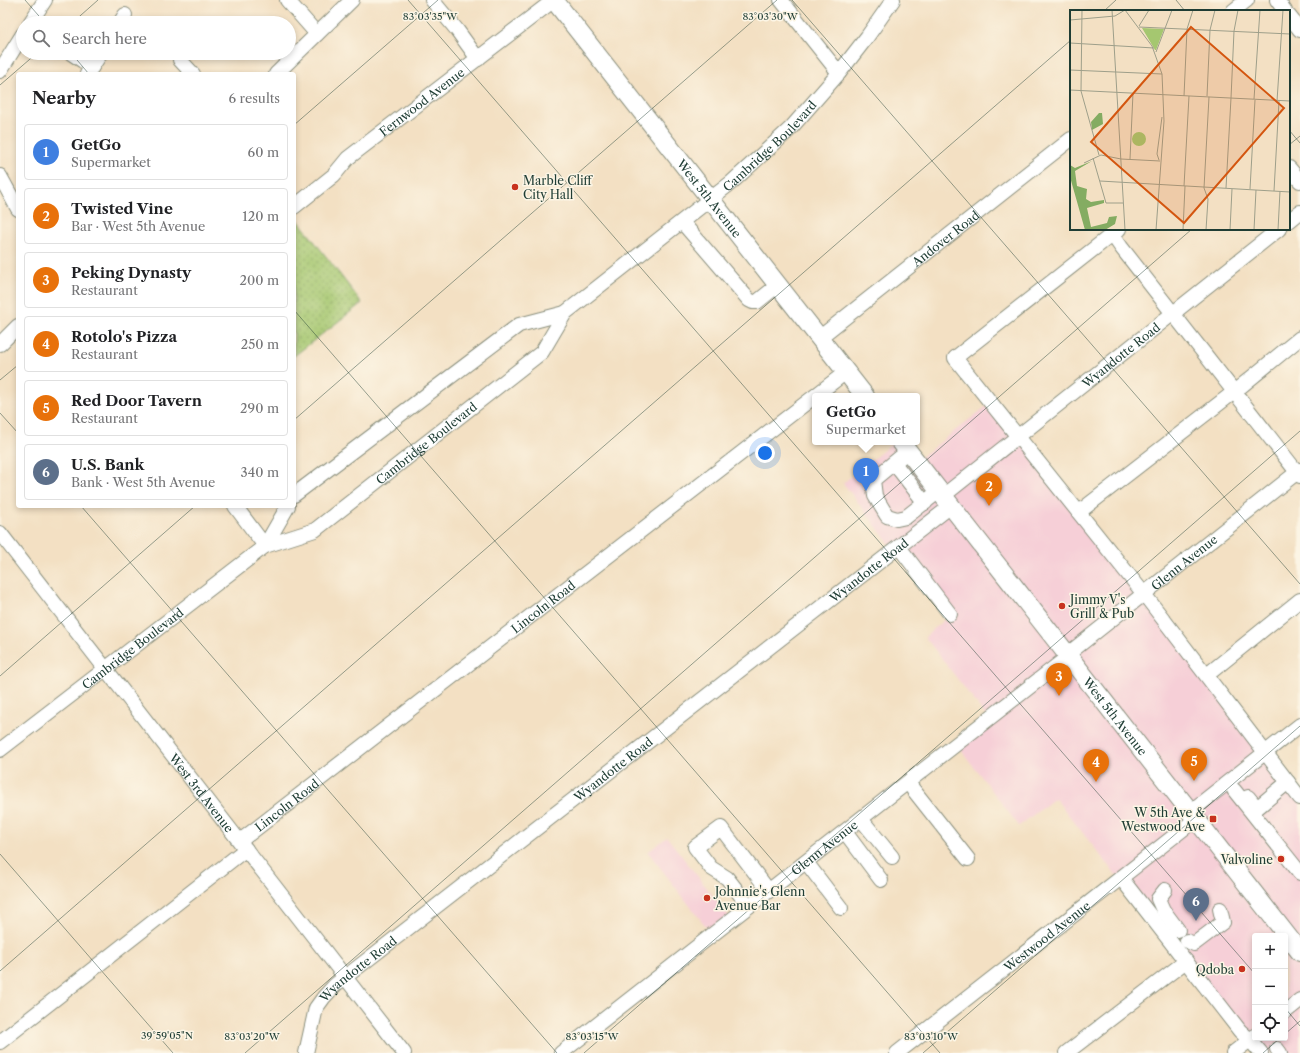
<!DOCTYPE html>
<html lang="en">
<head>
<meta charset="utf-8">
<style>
  :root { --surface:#fff; --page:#f2f2f2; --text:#202124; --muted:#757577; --line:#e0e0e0; --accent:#ea580c }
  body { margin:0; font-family:"Libre Caslon Text",serif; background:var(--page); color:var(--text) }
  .controls { position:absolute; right:12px; bottom:12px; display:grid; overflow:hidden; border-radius:4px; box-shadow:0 2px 6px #0003 }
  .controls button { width:36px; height:36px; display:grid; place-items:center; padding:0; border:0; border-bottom:1px solid var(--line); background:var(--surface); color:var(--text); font:20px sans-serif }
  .you { position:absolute; left:765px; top:453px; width:14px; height:14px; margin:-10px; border:3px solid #fff; border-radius:50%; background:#1a73e8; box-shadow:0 0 0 6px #1a73e833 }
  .badge { display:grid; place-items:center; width:26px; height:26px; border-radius:50%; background:var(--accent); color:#fff; font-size:13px; font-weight:700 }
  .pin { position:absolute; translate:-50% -33px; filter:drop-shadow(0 1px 2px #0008) }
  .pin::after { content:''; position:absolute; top:21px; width:14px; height:12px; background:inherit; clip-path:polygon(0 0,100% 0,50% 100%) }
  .popup { position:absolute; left:812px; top:393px; width:108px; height:52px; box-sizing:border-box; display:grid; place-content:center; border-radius:4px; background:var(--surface); filter:drop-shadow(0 1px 3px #0005); font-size:13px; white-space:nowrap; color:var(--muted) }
  .popup b { font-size:15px; color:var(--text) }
  .popup::after { content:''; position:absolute; left:50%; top:100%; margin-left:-8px; border:8px solid transparent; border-top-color:var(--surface) }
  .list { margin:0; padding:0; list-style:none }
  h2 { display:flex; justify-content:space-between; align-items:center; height:52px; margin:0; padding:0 16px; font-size:17px }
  h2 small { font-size:13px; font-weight:400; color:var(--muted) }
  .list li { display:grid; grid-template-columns:26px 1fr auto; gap:12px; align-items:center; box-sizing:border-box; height:56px; margin:0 8px 8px; padding:0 8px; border:1px solid var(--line); border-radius:4px }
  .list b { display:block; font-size:15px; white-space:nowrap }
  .list p { margin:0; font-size:13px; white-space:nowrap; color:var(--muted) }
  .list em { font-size:13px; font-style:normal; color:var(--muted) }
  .icon { flex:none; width:22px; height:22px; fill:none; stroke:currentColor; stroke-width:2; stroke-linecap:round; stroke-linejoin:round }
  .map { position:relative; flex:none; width:1300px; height:1053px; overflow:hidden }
  .search { position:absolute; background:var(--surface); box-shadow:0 2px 6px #0003; left:16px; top:16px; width:280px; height:44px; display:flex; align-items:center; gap:10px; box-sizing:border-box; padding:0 14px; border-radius:22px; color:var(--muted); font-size:15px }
  .panel { position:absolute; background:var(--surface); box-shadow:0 2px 6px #0003; left:16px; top:72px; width:280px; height:436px; border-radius:4px }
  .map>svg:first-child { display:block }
</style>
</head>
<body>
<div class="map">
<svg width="1300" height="1053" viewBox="0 0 1300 1053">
  <defs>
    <pattern id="park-dots" width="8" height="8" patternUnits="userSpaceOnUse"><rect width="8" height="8" fill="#a5c770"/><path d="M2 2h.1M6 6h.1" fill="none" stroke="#86a35d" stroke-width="1.8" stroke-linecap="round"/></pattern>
  </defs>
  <rect width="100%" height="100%" fill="#fcf5e5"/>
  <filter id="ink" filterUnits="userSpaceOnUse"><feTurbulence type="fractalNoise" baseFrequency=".025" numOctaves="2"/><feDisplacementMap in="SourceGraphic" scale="8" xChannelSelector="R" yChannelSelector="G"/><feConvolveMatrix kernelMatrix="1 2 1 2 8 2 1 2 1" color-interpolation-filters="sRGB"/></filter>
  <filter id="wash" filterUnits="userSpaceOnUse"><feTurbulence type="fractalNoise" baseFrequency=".012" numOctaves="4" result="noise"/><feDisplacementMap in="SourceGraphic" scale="16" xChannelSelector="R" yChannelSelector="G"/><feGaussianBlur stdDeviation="0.9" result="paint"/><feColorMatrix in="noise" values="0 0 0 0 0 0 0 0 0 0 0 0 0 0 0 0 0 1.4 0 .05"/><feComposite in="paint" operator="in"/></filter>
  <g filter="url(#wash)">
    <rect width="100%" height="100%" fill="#f3e0c3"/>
    <path fill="#f6cfd7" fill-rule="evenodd" d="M992 402 1300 792V1053H1259L1240 1031 1055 798 1019 826 958 746 990 721 925 637 946 618 843 483 894 442 916 461ZM1255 936H1285V1038H1255Z
      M667 837 731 919 711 933 648 852Z"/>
    <path fill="url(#park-dots)" stroke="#628252" d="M294 215 362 303 294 356Z"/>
  </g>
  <g filter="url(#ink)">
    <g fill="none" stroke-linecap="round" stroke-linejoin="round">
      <path stroke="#c9bfa6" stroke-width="14" stroke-dasharray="14 7" stroke-linecap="butt" d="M1173 933 1182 945"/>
      <g stroke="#898e7c" stroke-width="16">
        <g id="minor">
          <path d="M287 0 317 34"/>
          <path d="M432 0 457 30 478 59"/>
          <path d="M781 0 839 73"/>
          <path d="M1277 0 1285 11"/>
          <path d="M1233 11 1247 0"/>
          <path d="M1289 16 1300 30"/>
          <path d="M30 23 45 0"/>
          <path d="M120 23 125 15"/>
          <path d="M71 53 92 67"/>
          <path d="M180 60 193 74"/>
          <path d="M0 71 23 34"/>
          <path d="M87 74 101 53"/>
          <path d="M276 74 352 0"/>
          <path d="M1289 168 1300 181"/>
          <path d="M0 176 18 209"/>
          <path id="s1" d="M294 207 334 175 348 158 554 0"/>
          <path d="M1289 221 1300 212"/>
          <path d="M682 222 749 300 753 302H757L778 285"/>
          <path d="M1119 229 955 358 1144 594 1300 798"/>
          <path d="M1112 234 1121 247 1300 476"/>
          <path id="s2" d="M819 338 1071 139"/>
          <path d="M0 344 18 326"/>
          <path d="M908 451 873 480 875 496 887 516 897 519 906 517 939 491"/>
          <path d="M894 463 925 503"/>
          <path d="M294 495 519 325 565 313"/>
          <path id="s3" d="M943 496 1279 229"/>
          <path d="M235 506 265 546"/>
          <path d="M1079 512 1234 392 1300 338"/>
          <path id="s4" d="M0 533 404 1053"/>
          <path d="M265 546 288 506"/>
          <path d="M899 547 950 614"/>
          <path id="s5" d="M1068 654 1300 470"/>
          <path d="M1207 675 1300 600"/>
          <path id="s6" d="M0 750 265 546 315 530 542 352 565 313 732 182 790 129 839 73 867 37 893 0"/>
          <path d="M908 783 968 859"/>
          <path d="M1234 790 1300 873"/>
          <path d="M1248 797 1257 808 1288 782"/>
          <path d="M1190 812 1300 725"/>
          <path d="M861 819 892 857"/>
          <path d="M845 832 881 880"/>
          <path id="s7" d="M240 841 846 372"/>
          <path d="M806 862 841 908"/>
          <path d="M1121 878 1240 1031 1250 1040 1261 1053"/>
          <path d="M1165 890 1158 899 1163 910 1178 930"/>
          <path d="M749 906 727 878 711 868 695 847 721 828 769 891"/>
          <path d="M1187 941 1194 944 1223 922 1220 909"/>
          <path d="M1285 1012 1300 1000"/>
          <path d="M0 1042 246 849"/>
          <path d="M1277 1049 1280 1053"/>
          <path id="s8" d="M306 1053 316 1008 324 997 335 985 951 506"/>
          <path id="s9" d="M561 1053 1069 656"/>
          <path id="s10" d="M897 1053 1196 819"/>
          <path d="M1066 1053 1186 961"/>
          <path d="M1233 1053 1255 1036"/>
        </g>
      </g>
      <g stroke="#898e7c" stroke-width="20">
        <g id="major">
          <path id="s11" d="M554 0 865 396"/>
          <path id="s12" d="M901 442 1300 952"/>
        </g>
      </g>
      <use href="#minor" stroke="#fff" stroke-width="14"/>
      <use href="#major" stroke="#fff" stroke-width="18"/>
    </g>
  </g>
  <path fill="none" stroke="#1f3d34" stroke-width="1" stroke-opacity="0.45" d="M25 0 45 23M408 0 1255 974M792 0 1300 584M1176 0 1185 11M1104 11 1116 0M72 23 98 0M71 53 89 74M0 85 37 53M294 125 438 0M1289 130 1300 143M1289 145 1300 136M294 310 940 1053M0 380 18 365M0 413 18 433M294 420 777 0M81 506 557 1053M0 676 195 506M0 854 173 1053M0 971 1071 40M1285 1008 1300 1026M1285 1034 1300 1021M245 1053 1192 229M584 1053 1300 431M923 1053 1300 726M1263 1053 1280 1038"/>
  <g fill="#c8321e" stroke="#fcf5e5" stroke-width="1.5">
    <circle cx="515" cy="187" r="4"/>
    <circle cx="1062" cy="606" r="4"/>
    <rect x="1209" y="815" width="8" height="8" rx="2"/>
    <circle cx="1281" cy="859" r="4"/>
    <circle cx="707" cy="898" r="4"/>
    <circle cx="1242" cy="969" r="4"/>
  </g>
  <g text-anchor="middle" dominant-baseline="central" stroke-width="3" stroke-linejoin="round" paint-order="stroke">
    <g font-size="12" fill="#1f3d34" stroke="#fcf5e5">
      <text stroke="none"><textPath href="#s1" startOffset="166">Fernwood Avenue</textPath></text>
      <text stroke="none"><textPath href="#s6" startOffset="985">Cambridge Boulevard</textPath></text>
      <text stroke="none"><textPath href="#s11" startOffset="252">West 5th Avenue</textPath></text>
      <text stroke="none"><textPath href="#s2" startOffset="161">Andover Road</textPath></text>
      <text stroke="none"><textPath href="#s3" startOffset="227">Wyandotte Road</textPath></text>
      <text stroke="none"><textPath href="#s6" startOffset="528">Cambridge Boulevard</textPath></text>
      <text stroke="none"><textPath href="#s5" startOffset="148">Glenn Avenue</textPath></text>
      <text stroke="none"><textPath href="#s8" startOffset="752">Wyandotte Road</textPath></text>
      <text stroke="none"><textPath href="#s7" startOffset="383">Lincoln Road</textPath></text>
      <text stroke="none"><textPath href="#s6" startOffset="167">Cambridge Boulevard</textPath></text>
      <text stroke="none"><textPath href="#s12" startOffset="348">West 5th Avenue</textPath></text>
      <text stroke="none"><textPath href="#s8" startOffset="428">Wyandotte Road</textPath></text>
      <text stroke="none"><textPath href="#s4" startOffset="329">West 3rd Avenue</textPath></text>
      <text stroke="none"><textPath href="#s7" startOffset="59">Lincoln Road</textPath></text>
      <text stroke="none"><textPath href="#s9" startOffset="334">Glenn Avenue</textPath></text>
      <text stroke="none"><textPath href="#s10" startOffset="190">Westwood Avenue</textPath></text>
      <text stroke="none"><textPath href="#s8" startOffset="104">Wyandotte Road</textPath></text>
    </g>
    <g font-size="12" fill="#1f3d34" stroke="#fcf5e5" text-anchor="start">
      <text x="523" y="180">Marble Cliff<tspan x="523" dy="14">City Hall</tspan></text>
      <text x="1070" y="599">Jimmy V's<tspan x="1070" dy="14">Grill &amp; Pub</tspan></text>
      <text x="1205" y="812" text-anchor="end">W 5th Ave &amp;<tspan x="1205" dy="14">Westwood Ave</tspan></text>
      <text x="1273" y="859" text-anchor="end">Valvoline</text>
      <text x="715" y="891">Johnnie's Glenn<tspan x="715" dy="14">Avenue Bar</tspan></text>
      <text x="1234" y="969" text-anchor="end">Qdoba</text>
    </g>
  </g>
  <g transform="translate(1070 10)">
    <rect width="220" height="220" fill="#f3e0c3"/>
    <path d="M29 103H32L33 114 22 120 21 112ZM22 151 5 161 7 176 17 179 16 189 21 192 34 190V193L17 198 21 217 37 213 39 207 47 206 45 214 35 220H15L0 167V155L5 158Z" fill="#84ac62"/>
    <path d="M72 18 94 19 86 40H85ZM62 129a7 7 0 1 1 14 0a7 7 0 1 1-14 0Z" fill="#a5c770"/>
    <path fill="none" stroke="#9e9f8a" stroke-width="1" d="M12 0 11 81 29 145M42 0 55 220M55 0 82 36 92 64 94 111 86 220M0 10 45 6 55 0M69 16 79 0M69 17 220 24M0 33 84 38M86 42 102 0M0 60 92 64M0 80 220 91M114 86 117 19 123 0M137 86 140 20 145 0M161 88 164 21 168 0M184 89 190 0M207 91 213 0M23 148 36 193H53M60 149 63 83M89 150 87 144 92 107M14 153 31 145 51 149 90 151M30 171 220 182M114 176 119 86M156 178 161 88M180 179 185 90M204 181 209 91M113 220 115 176M136 220 138 189 134 178 139 87M160 220 162 179M184 220 186 180M208 220 210 181"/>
    <path fill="#d45610" fill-opacity="0.15" stroke="#d45610" stroke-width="2" d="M121 17 214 98 114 213 21 132Z"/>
    <rect width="220" height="220" fill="none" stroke="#1f3d34" stroke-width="2"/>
  </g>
  <g font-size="10" text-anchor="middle" fill="#1f3d34" stroke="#fcf5e5" stroke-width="3" stroke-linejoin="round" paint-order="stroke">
    <text x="430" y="20">83°03'35"W</text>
    <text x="770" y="20">83°03'30"W</text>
    <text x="167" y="1039">39°59'05"N</text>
    <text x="252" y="1040">83°03'20"W</text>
    <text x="592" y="1040">83°03'15"W</text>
    <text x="931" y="1040">83°03'10"W</text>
  </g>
</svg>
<div class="controls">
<button>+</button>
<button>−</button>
<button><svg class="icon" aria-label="locate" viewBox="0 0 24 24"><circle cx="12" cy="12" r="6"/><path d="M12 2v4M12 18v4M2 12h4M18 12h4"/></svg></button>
</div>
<div class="you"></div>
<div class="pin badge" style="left:866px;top:491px;background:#3f7fe0">1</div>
<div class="popup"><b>GetGo</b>Supermarket</div>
<div class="pin badge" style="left:989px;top:506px;background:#e8710a">2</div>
<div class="pin badge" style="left:1059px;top:696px;background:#e8710a">3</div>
<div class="pin badge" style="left:1096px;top:782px;background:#e8710a">4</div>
<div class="pin badge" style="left:1194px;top:781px;background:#e8710a">5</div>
<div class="pin badge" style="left:1196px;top:921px;background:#5c6f8a">6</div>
<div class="search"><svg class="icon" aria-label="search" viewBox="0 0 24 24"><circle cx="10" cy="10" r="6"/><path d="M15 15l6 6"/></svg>Search here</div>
<section class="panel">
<h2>Nearby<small>6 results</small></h2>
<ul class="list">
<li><span class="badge" style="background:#3f7fe0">1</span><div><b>GetGo</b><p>Supermarket</p></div><em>60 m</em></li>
<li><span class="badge" style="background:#e8710a">2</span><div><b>Twisted Vine</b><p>Bar · West 5th Avenue</p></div><em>120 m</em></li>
<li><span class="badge" style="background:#e8710a">3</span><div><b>Peking Dynasty</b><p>Restaurant</p></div><em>200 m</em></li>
<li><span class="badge" style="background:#e8710a">4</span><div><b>Rotolo's Pizza</b><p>Restaurant</p></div><em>250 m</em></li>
<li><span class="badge" style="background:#e8710a">5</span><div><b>Red Door Tavern</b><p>Restaurant</p></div><em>290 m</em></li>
<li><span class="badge" style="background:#5c6f8a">6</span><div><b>U.S. Bank</b><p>Bank · West 5th Avenue</p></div><em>340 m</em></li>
</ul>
</section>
</div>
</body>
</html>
